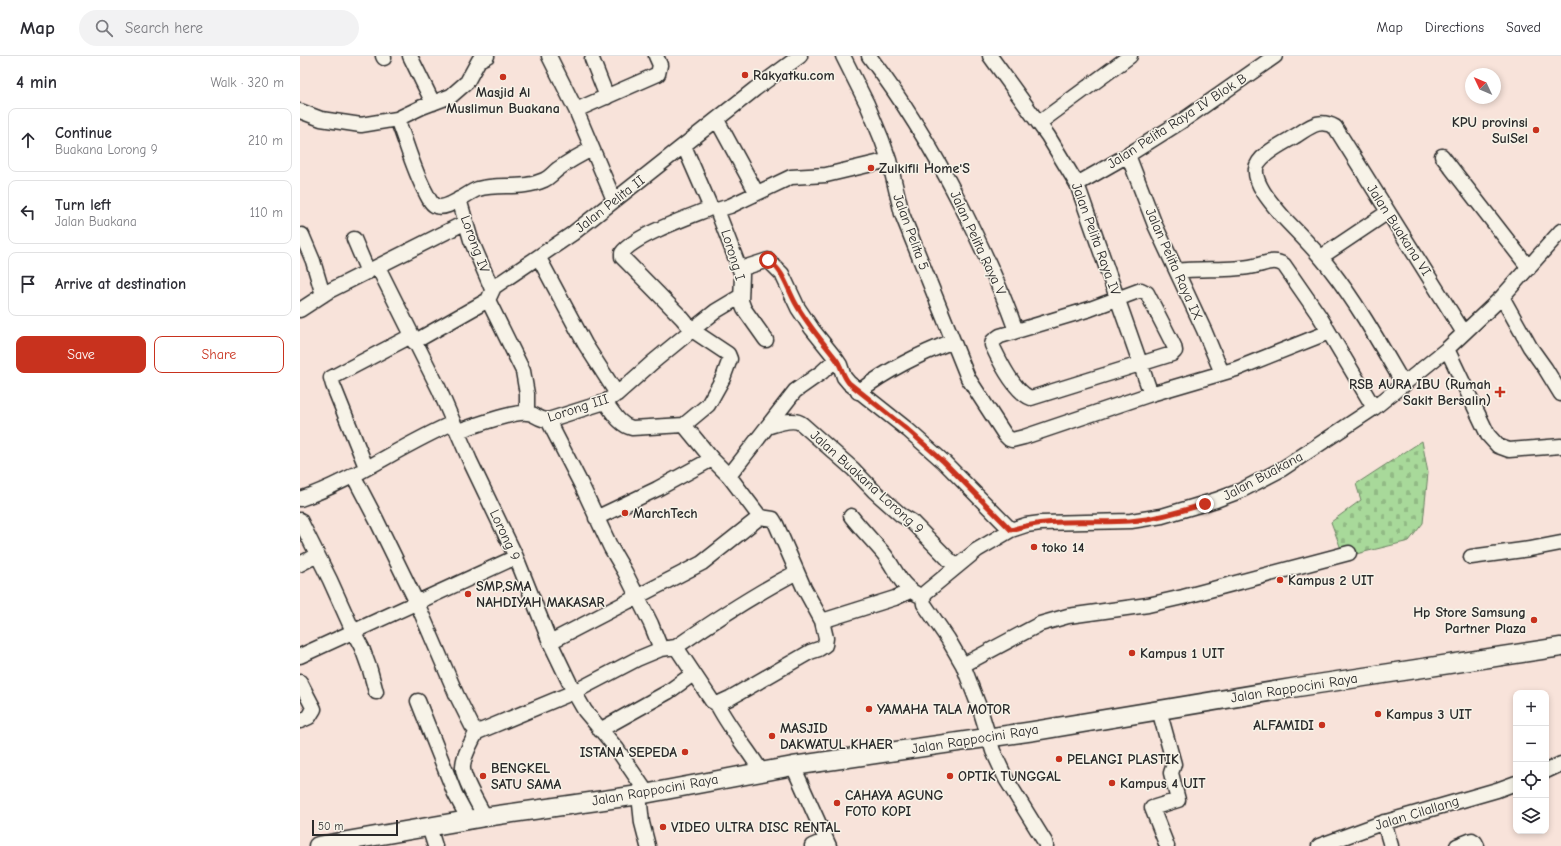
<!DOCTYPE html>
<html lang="en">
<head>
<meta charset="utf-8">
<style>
  :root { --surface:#fff; --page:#f2f2f3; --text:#2b2b33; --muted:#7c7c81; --line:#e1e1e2; --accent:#c8321e }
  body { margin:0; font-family:"Comic Neue",sans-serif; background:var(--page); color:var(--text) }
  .controls { position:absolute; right:12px; bottom:12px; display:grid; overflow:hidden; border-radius:8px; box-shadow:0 2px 6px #0003 }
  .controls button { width:36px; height:36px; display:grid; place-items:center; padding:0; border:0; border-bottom:1px solid var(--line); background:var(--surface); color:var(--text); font:20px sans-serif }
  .compass { position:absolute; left:1165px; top:12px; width:36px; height:36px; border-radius:50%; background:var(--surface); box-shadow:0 2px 6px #0003; rotate:314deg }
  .scale { position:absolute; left:12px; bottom:10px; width:86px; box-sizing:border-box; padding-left:4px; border:2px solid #2b2b2b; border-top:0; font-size:11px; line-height:14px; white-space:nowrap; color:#2b2b2b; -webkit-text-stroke:3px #f7f3e8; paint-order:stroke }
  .stop { position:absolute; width:12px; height:12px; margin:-9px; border:3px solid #c8321e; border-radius:50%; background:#fff }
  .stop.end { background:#c8321e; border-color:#fff; box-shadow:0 1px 4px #0008 }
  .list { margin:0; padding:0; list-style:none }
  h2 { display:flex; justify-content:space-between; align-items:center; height:52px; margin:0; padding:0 16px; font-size:17px }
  h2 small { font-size:13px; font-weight:400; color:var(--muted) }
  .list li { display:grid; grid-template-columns:26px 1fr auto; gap:12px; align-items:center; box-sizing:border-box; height:64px; margin:0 8px 8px; padding:0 8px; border:1px solid var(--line); border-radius:8px }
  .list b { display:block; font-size:15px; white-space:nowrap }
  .list p { margin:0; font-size:13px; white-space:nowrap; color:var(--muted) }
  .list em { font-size:13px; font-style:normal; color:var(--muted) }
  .actions { display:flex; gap:8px; padding:12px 16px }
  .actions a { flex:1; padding:9px 0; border:1px solid var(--accent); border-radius:8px; text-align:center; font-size:14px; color:var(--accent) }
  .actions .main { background:var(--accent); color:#fff }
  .icon { flex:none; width:22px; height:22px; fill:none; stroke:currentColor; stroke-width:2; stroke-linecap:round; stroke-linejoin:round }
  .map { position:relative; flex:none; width:1261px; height:790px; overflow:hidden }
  header { display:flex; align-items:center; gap:24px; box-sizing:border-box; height:56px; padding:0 20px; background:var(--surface); border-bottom:1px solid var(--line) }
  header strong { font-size:19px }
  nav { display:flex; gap:22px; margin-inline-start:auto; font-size:14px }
  .search { width:280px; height:36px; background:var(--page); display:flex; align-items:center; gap:10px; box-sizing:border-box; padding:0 14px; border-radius:22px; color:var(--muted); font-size:15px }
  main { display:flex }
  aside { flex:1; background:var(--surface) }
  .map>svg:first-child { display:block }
</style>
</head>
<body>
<header>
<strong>Map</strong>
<div class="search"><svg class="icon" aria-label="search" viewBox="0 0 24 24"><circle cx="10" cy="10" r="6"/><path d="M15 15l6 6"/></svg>Search here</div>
<nav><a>Map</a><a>Directions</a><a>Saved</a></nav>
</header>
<main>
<aside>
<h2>4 min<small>Walk · 320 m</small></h2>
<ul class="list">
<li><svg class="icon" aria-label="ahead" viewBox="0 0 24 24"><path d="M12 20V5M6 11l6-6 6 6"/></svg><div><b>Continue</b><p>Buakana Lorong 9</p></div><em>210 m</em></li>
<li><svg class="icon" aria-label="left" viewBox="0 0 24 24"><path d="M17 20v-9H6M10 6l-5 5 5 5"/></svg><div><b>Turn left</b><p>Jalan Buakana</p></div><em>110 m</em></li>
<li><svg class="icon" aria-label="arrive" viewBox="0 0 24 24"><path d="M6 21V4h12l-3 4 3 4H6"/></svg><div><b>Arrive at destination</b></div></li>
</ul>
<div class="actions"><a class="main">Save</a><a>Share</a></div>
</aside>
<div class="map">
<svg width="1261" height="790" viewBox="0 0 1261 790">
  <defs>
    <pattern id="cemetery-stones" width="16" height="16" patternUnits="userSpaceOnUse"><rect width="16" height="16" fill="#a8d99a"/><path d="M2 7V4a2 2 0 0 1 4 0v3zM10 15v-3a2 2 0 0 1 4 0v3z" fill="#91ba85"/></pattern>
  </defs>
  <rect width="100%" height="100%" fill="#f8e3da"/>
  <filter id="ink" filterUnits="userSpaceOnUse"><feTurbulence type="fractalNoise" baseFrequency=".025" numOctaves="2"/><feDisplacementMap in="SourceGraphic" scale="8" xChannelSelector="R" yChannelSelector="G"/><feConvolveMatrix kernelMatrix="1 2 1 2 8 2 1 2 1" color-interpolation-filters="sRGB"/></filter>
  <g filter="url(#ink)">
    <path fill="url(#cemetery-stones)" stroke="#6a8262" d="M1122 385 1128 417 1123 467 1109 485 1044 501 1031 466 1061 444 1056 428Z"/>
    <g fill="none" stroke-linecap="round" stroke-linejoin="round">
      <g stroke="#2b2b2b" stroke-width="17">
        <path id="minor" d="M83 0 84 2
          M110 0 133 47
          M249 0 276 54 314 144
          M543 0 567 48 582 84 589 104 602 158 668 322 705 379 709 383 712 384 724 381 851 338 936 313 1029 276
          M569 0C604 46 634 96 660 147 681 189 701 231 716 275
          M690 0 748 80 777 128 851 338
          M292 3 307 41
          M276 54 358 18 360 9 356 0
          M0 55 21 63 61 69 97 63 122 51 151 40 167 26 179 4 187 0
          M97 63C107 88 113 113 126 137 128 141 130 146 134 149 145 157 166 137 178 133 199 127 222 134 244 124 249 122 253 117 258 113 269 105 280 99 292 93
          M417 64 454 132
          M739 67 830 0
          M384 90 411 152
          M828 99 855 169 904 274 922 317
          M1142 100 1229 212
          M777 128 828 99 885 63 975 0
          M159 143 171 184 192 233
          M417 154 442 219 441 245 444 253 466 284
          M2 179 13 205 23 239
          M54 183 68 216
          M1021 201 1088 156
          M239 202 285 288 317 338
          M78 211 139 333 170 405 216 501 250 586 274 636 285 655 317 693 347 737
          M440 213 468 204 482 218 498 252 512 273 536 303 540 309 544 321 549 327 608 374 644 406 711 474
          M877 215C902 211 929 216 954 210 965 208 974 202 984 209L1020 261 1074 352
          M841 234 847 237 874 290 875 295 872 298 731 342C715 337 699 304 692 289L693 285 700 280 790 253Z
          M1202 241 1230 291 1245 312 1261 338
          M188 244 223 315 227 338V357
          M0 254 29 235 166 166
          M114 286 188 244 194 231 272 178 455 33 500 0
          M1147 293 1188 379 1198 390 1209 394 1261 390
          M1104 329C1081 290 1059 250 1031 214 1017 195 1000 179 984 162 974 150 954 129 956 113 957 99 986 86 997 79 1010 71 1019 62 1035 71L1164 277
          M558 336C589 313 618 299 653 285
          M305 346C313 356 319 369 332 372L384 369 408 349 423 322 430 303 428 298 392 274 382 262 328 207 322 201V197C334 180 389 161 411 152L417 154 430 150 491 121 526 119 589 104
          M248 364 282 430 311 492 325 516 351 568 361 593
          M467 371C477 368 493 361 502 368L553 413 574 435 601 459 611 465 656 511
          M157 375C172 371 213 355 227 357 235 357 238 364 248 364L305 346 317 338 353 306 392 274 416 255 441 240
          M66 411 33 329 31 322 111 280
          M53 419 76 463 117 547 157 640 172 670 177 675H180L197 668 274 636 337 603 361 593 376 591 412 645 417 648 430 642 510 596 519 593 525 589 526 582 522 565 504 532 476 468 473 463 460 461 429 420 412 403 384 369
          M429 420 495 335 522 316 536 303
          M0 443C53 425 101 389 153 367
          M551 460C561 473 573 485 584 498 597 515 601 533 623 541
          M296 462 357 433 412 403
          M0 464 30 524 53 575 62 592 70 614 76 636
          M1171 501 1230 493 1261 487
          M0 508 17 499
          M522 565 595 542 610 535
          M250 586 402 507 460 461
          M376 591C415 564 455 538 497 516
          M0 600 216 501
          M663 609 740 568 768 560 848 549 883 541 1049 497
          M0 626 14 653 9 661 0 665
          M118 645 155 738 169 764
          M417 648C429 672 447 692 461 715
          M859 654 874 708 871 717 878 744 852 752 867 790
          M300 674 368 636 393 618
          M177 675C172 686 162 701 163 713 164 725 179 749 185 761
          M493 710 529 790
          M1246 715 1261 708
          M339 739 342 767 348 790
          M1084 766 1091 790
          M129 771 135 790
          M512 790 526 784
          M746 790 745 786 706 723 693 695 680 653 663 609 648 583 624 548 623 541 626 536 677 494 711 474 726 469 741 467 831 465 862 460 916 444 940 435 982 413 1074 352 1147 293 1202 241 1261 175
          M1019 790 1079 768 1197 734 1216 727
          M1157 790 1172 784 1175 786 1177 790"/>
      </g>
      <g stroke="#2b2b2b" stroke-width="21">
        <path id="major" d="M18 790 185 761 339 739 493 710 734 675 998 631 1261 591"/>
      </g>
      <use href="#minor" stroke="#f7f3e8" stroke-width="14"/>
      <use href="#major" stroke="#f7f3e8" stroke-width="18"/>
    </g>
  </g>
  <g fill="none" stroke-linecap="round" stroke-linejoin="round" filter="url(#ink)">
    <path stroke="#c8321e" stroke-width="5" d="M468 204C484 215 487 232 496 248 507 268 522 285 536 303 542 311 542 319 549 327L608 374 644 406 711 474C750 461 790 468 830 465 856 463 881 455 905 448"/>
  </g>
  <g fill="#c8321e" stroke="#f7f3e8" stroke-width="1.5">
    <circle cx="445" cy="19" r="4"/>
    <circle cx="203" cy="21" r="4"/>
    <circle cx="1236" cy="74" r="4"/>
    <circle cx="571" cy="112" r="4"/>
    <path d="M1198 330h4v4h4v4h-4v4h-4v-4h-4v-4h4z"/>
    <circle cx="325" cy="457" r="4"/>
    <circle cx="734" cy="491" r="4"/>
    <circle cx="980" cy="524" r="4"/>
    <circle cx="168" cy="538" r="4"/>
    <circle cx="1234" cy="564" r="4"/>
    <circle cx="832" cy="597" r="4"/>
    <circle cx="569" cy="653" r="4"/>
    <circle cx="1078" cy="658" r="4"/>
    <circle cx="1022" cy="669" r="4"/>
    <circle cx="472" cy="680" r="4"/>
    <circle cx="385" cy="696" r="4"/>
    <circle cx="759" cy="703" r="4"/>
    <circle cx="183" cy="720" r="4"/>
    <circle cx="650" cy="720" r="4"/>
    <circle cx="812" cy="727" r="4"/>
    <circle cx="537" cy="747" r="4"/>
    <circle cx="363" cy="771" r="4"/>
  </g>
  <g text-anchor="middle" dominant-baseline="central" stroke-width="3" stroke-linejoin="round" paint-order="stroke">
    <g font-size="14" font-weight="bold" fill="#2b2b2b" stroke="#f7f3e8" text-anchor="start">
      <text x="453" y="19">Rakyatku.com</text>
      <text x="203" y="36" text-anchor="middle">Masjid Al<tspan x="203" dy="16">Muslimun Buakana</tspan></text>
      <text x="1228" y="66" text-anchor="end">KPU provinsi<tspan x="1228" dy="16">SulSel</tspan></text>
      <text x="579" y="112">Zulkifli Home'S</text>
      <text x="1191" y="328" text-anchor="end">RSB AURA IBU (Rumah<tspan x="1191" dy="16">Sakit Bersalin)</tspan></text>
      <text x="333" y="457">MarchTech</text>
      <text x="742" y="491">toko 14</text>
      <text x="988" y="524">Kampus 2 UIT</text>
      <text x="176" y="530">SMP,SMA<tspan x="176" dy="16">NAHDIYAH MAKASAR</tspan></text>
      <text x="1226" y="556" text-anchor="end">Hp Store Samsung<tspan x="1226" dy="16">Partner Plaza</tspan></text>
      <text x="840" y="597">Kampus 1 UIT</text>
      <text x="577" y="653">YAMAHA TALA MOTOR</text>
      <text x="1086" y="658">Kampus 3 UIT</text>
      <text x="1014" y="669" text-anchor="end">ALFAMIDI</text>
      <text x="480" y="672">MASJID<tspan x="480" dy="16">DAKWATUL KHAER</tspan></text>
      <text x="377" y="696" text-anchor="end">ISTANA SEPEDA</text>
      <text x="767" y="703">PELANGI PLASTIK</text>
      <text x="191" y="712">BENGKEL<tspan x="191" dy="16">SATU SAMA</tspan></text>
      <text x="658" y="720">OPTIK TUNGGAL</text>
      <text x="820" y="727">Kampus 4 UIT</text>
      <text x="545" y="739">CAHAYA AGUNG<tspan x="545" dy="16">FOTO KOPI</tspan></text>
      <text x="371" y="771">VIDEO ULTRA DISC RENTAL</text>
    </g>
    <g font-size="14" fill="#2b2b2b" stroke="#f7f3e8">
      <text transform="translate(877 65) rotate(-33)">Jalan Pelita Raya IV Blok B</text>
      <text transform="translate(310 148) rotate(-38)">Jalan Pelita II</text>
      <text transform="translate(1099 174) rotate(57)">Jalan Buakana VI</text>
      <text transform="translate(611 176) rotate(70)">Jalan Pelita 5</text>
      <text transform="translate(796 183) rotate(70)">Jalan Pelita Raya IV</text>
      <text transform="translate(678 187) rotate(65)">Jalan Pelita Raya V</text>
      <text transform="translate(175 188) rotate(70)">Lorong IV</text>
      <text transform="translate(433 199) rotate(73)">Lorong I</text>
      <text transform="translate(874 208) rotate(66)">Jalan Pelita Raya IX</text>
      <text transform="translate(278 352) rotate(-18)">Lorong III</text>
      <text transform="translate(963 420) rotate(-28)">Jalan Buakana</text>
      <text transform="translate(567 426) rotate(42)">Jalan Buakana Lorong 9</text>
      <text transform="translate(205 479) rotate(65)">Lorong 9</text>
      <text transform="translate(994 632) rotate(-9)">Jalan Rappocini Raya</text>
      <text transform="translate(675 683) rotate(-9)">Jalan Rappocini Raya</text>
      <text transform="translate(355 734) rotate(-10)">Jalan Rappocini Raya</text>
      <text transform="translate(1117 757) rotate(-17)">Jalan Cilallang</text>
    </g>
  </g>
</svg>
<div class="controls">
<button>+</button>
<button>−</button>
<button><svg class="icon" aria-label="locate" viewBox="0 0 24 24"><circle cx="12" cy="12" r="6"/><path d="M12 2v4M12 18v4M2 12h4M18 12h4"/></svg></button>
<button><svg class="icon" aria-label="layers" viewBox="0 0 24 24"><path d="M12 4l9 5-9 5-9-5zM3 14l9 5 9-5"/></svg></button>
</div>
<svg class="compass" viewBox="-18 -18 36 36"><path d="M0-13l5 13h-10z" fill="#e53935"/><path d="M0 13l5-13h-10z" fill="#7c7c81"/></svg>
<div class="scale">50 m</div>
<div class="stop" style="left:468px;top:204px"></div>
<div class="stop end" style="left:905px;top:448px"></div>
</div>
</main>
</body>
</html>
